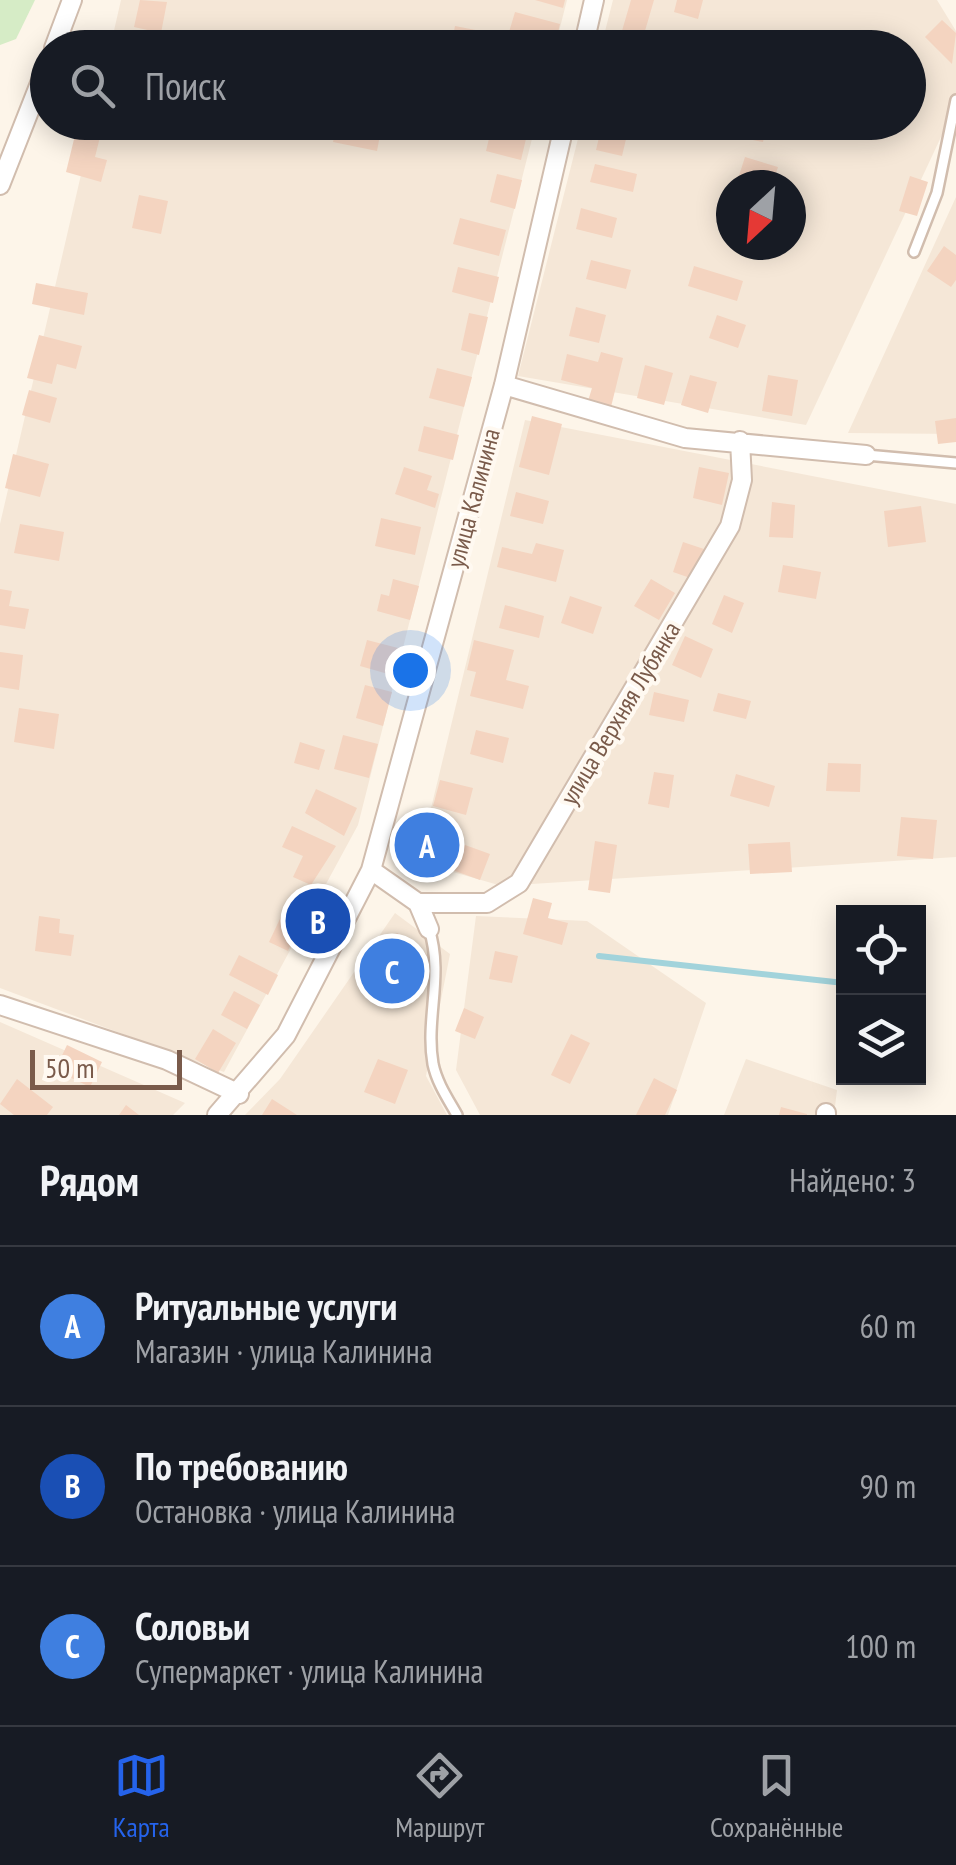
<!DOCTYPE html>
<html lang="ru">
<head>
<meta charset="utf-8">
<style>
  :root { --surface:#171b24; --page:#242831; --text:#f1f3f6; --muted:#9ea1a6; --line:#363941; --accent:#2563eb }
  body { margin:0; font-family:"PT Sans Narrow",sans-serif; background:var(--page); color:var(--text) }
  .controls { position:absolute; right:30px; bottom:30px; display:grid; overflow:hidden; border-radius:0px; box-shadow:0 5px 25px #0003 }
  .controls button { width:90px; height:90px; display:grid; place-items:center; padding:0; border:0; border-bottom:2px solid var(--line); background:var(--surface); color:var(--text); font:50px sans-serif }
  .compass { position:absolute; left:716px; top:170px; width:90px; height:90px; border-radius:50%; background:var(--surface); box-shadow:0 5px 25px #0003; rotate:206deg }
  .scale { position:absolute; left:30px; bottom:25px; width:152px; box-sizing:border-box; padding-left:10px; border:5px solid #7a5b4b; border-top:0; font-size:28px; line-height:35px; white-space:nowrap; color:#7a5b4b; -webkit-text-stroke:8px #fff9f1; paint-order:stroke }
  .you { position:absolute; left:410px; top:670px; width:35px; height:35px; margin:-25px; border:8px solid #fff; border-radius:50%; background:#1a73e8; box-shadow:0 0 0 15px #1a73e833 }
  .badge { display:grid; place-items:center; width:65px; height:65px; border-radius:50%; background:var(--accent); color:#fff; font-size:32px; font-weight:700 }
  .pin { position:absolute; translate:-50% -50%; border:5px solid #fff; box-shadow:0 2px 10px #0006 }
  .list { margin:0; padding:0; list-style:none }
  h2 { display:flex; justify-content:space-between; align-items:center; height:130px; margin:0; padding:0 40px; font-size:42px }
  h2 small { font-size:32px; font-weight:400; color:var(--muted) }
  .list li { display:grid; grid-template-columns:65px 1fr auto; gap:30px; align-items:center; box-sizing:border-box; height:160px; padding:0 40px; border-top:2px solid var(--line) }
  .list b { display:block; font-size:38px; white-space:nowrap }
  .list p { margin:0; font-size:32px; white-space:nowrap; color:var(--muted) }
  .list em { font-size:32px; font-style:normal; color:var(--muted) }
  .icon { flex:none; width:55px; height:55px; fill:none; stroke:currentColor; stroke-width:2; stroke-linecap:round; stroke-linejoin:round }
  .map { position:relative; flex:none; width:956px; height:1115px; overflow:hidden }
  .search { position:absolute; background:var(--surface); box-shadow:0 5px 25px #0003; left:30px; right:30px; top:30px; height:110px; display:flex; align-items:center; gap:25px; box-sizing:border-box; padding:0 35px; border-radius:55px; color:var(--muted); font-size:38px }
  .sheet { height:610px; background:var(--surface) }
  nav { display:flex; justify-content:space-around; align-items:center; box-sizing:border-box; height:140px; border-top:2px solid var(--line); background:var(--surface); font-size:28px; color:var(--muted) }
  nav a { display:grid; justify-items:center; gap:5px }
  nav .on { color:var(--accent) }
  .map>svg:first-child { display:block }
</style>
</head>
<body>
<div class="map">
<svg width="956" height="1115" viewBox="0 0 956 1115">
  <rect width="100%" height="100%" fill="#fdf5e9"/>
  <path fill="#f5e7d7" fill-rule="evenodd" d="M121 0H567L555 47 110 48Z
    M613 0H937L956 31V105L806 425 518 376 582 123 908 122V48L601 47ZM731 185H791V245H731Z
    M93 123H536L358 825 224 1072 0 988V524Z
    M956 197V434L848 433Z
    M525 420 956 504V857L502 886 418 862Z
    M395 913 450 954 426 1076 447 1115H245L280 1079Z
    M476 916 587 921 706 1003 668 1115H480L456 1070Z
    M0 1022 185 1103 173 1115H0Z
    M746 1059 837 1090 834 1115H724Z"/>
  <path fill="#d6ecc6" d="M0 0H35L16 39 0 45Z"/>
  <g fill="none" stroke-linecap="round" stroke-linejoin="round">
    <path stroke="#a2d3db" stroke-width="6" d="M599 956 844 983"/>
  </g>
  <path fill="#f4d4c0" d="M140 0 167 2 161 33 134 27Z
    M535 0H565L563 8Z
    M631 0H654L640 48H617Z
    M677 0H703L698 19 674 12Z
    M515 12 560 24 555 44 509 32Z
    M942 20 956 33 952 64 925 37Z
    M455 26 491 33 489 48 451 45Z
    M493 122 529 126 521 160 486 151Z
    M653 122H698L695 134Z
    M730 122H767L763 142 727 135Z
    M337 126 380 135 377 151 333 142Z
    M77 127 101 133 95 157 107 160 101 182 66 172Z
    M601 129 627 135 622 156 596 150Z
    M745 157 778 167 772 185H736Z
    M595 164 637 174 633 192 590 182Z
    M497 174 522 180 515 209 490 202Z
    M910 176 928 182 917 216 899 211Z
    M139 195 168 201 161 234 132 228Z
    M581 208 617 218 612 238 576 229Z
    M460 218 506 230 499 256 453 244Z
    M944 246 956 255V280L951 287 927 271Z
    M591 260 631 270 626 289 586 279Z
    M694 266 743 281 737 301 688 286Z
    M458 267 499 277 493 303 452 292Z
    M36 283 88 293 84 315 32 304Z
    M576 307 606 315 599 343 569 336Z
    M469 313 488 317 479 355 461 350Z
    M717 315 746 325 738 348 709 338Z
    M39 335 82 346 76 369 57 364 52 384 27 378Z
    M601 352 623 358 611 407 588 401 592 388 561 380 567 354 598 362Z
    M645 365 673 373 664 405 637 398Z
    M437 368 472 377 464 407 429 398Z
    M690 375 717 382 708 413 681 405Z
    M768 375 798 380 792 416 762 411Z
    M29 390 57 398 50 423 22 415Z
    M532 416 562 424 549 475 519 467Z
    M956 418V442L938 444 935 421Z
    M424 426 459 435 453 460 418 451Z
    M13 454 49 464 40 497 5 488Z
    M404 467 432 476 427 490 439 494 435 508 395 494Z
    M699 467 729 473 722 505 693 498Z
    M516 492 549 501 543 524 510 516Z
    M772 502 795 505 793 538 769 537Z
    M921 506 926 542 888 547 884 511Z
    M381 518 421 527 415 555 375 546Z
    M20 524 64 532 59 561 14 553Z
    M683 542 704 549 693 579 673 572Z
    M536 543 564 550 556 582 497 567 502 547 532 554Z
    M783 565 821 572 816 599 778 592Z
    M393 579 419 586 410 620 377 611 381 594 389 596Z
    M651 579 675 593 659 620 634 606Z
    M0 589 12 591 9 606 29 609 25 629 0 625Z
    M724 595 744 603 732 633 712 624Z
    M570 596 602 607 593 634 561 623Z
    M505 605 544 616 539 638 499 628Z
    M685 636 713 649 701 678 672 665Z
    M367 640 402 649 395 676 360 666Z
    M474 640 514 650 506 680 529 686 523 709 470 696 476 672 467 670Z
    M0 652 23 655 19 690 0 687Z
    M365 685 392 692 383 726 356 718Z
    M654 692 689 700 684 722 649 715Z
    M718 693 751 701 746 719 713 711Z
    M19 708 59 714 54 749 14 742Z
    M476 730 509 738 503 763 470 754Z
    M343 735 378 744 369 778 334 769Z
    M300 742 325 750 319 770 294 763Z
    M828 763 861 764 860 792 826 791Z
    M654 772 674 775 669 808 648 804Z
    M736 774 775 786 769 807 730 796Z
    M440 780 473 788 466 815 433 806Z
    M316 789 357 808 344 836 305 813Z
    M901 817 937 820 933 859 897 856Z
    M292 826 336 846 311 885 293 877 303 856 282 847Z
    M454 841 490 854 480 880 444 867Z
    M595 841 617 845 610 893 588 890Z
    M790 842 792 872 750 874 748 844Z
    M533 898 552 903 548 918 568 923 562 945 523 934Z
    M287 904 312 916 306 929 299 926 288 951 269 942Z
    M39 916 60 919 59 933 74 935 71 956 35 951Z
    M397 933 427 955 388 1009 358 987Z
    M495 951 518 956 512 983 489 979Z
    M239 955 278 975 268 995 229 975Z
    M234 991 260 1005 247 1029 221 1015Z
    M464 1008 484 1017 475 1039 455 1031Z
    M213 1029 236 1043 218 1073 195 1059Z
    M571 1034 590 1043 570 1084 551 1075Z
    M67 1045 102 1062 90 1087 55 1070Z
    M378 1059 408 1070 395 1104 364 1092Z
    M654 1078 677 1090 665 1115H636Z
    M17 1079 53 1107 47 1115H14L0 1104Z
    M272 1099 297 1115H262Z
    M126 1105 139 1115H119Z
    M781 1107 807 1114V1115H779Z"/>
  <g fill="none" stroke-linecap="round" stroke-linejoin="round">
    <g stroke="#d1bdae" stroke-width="14">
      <path id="service" d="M914 252 937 193 956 100
        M866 455 956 463
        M429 929C444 975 425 1019 433 1064 437 1083 448 1099 457 1115"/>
    </g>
    <g stroke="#d1bdae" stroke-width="22">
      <path id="minor" d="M54 48 72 0
        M583 48 594 0
        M0 185 48 63
        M504 385 685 438 866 455
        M371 870 418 903 429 929
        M418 903H487L519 883 730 526 742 480 740 441
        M0 1005 167 1060 239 1094
        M217 1115 286 1035 371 870 504 385 565 122
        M826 1115V1113"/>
    </g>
    <use href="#service" stroke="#fff" stroke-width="9"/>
    <use href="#minor" stroke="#fff" stroke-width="18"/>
  </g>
  <g text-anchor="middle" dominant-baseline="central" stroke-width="8" stroke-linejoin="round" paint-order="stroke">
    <g font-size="25" fill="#7a5b4b" stroke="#fff9f1">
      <text transform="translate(473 498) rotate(-75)">улица Калинина</text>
      <text transform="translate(620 713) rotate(-59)">улица Верхняя Лубянка</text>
    </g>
  </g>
</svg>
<div class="controls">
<button><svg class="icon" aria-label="locate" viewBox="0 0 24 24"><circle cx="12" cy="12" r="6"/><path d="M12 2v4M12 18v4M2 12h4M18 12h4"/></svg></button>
<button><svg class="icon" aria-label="layers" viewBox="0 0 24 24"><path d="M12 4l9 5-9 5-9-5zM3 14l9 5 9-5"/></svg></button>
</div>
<svg class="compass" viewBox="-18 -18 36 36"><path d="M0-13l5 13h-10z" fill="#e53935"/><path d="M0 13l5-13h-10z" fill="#9ea1a6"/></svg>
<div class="scale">50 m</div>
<div class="you"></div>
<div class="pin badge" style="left:427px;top:845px;background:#3f7fe0">A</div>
<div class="pin badge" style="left:318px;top:921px;background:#1a4fb4">B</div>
<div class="pin badge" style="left:392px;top:971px;background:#3f7fe0">C</div>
<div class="search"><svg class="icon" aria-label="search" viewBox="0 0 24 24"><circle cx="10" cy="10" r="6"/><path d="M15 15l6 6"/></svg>Поиск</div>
</div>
<section class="sheet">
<h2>Рядом<small>Найдено: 3</small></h2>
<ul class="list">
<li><span class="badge" style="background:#3f7fe0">A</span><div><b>Ритуальные услуги</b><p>Магазин · улица Калинина</p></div><em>60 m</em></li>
<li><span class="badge" style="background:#1a4fb4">B</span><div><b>По требованию</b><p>Остановка · улица Калинина</p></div><em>90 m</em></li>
<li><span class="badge" style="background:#3f7fe0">C</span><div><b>Соловьи</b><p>Супермаркет · улица Калинина</p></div><em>100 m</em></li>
</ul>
</section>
<nav>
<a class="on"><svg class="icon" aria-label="map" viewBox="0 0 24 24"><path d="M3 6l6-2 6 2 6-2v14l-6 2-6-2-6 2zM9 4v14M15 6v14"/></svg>Карта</a>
<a><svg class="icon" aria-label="directions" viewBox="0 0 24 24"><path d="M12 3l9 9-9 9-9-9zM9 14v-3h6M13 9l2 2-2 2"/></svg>Маршрут</a>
<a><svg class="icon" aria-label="saved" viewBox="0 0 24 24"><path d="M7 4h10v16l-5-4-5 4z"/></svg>Сохранённые</a>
</nav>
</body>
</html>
